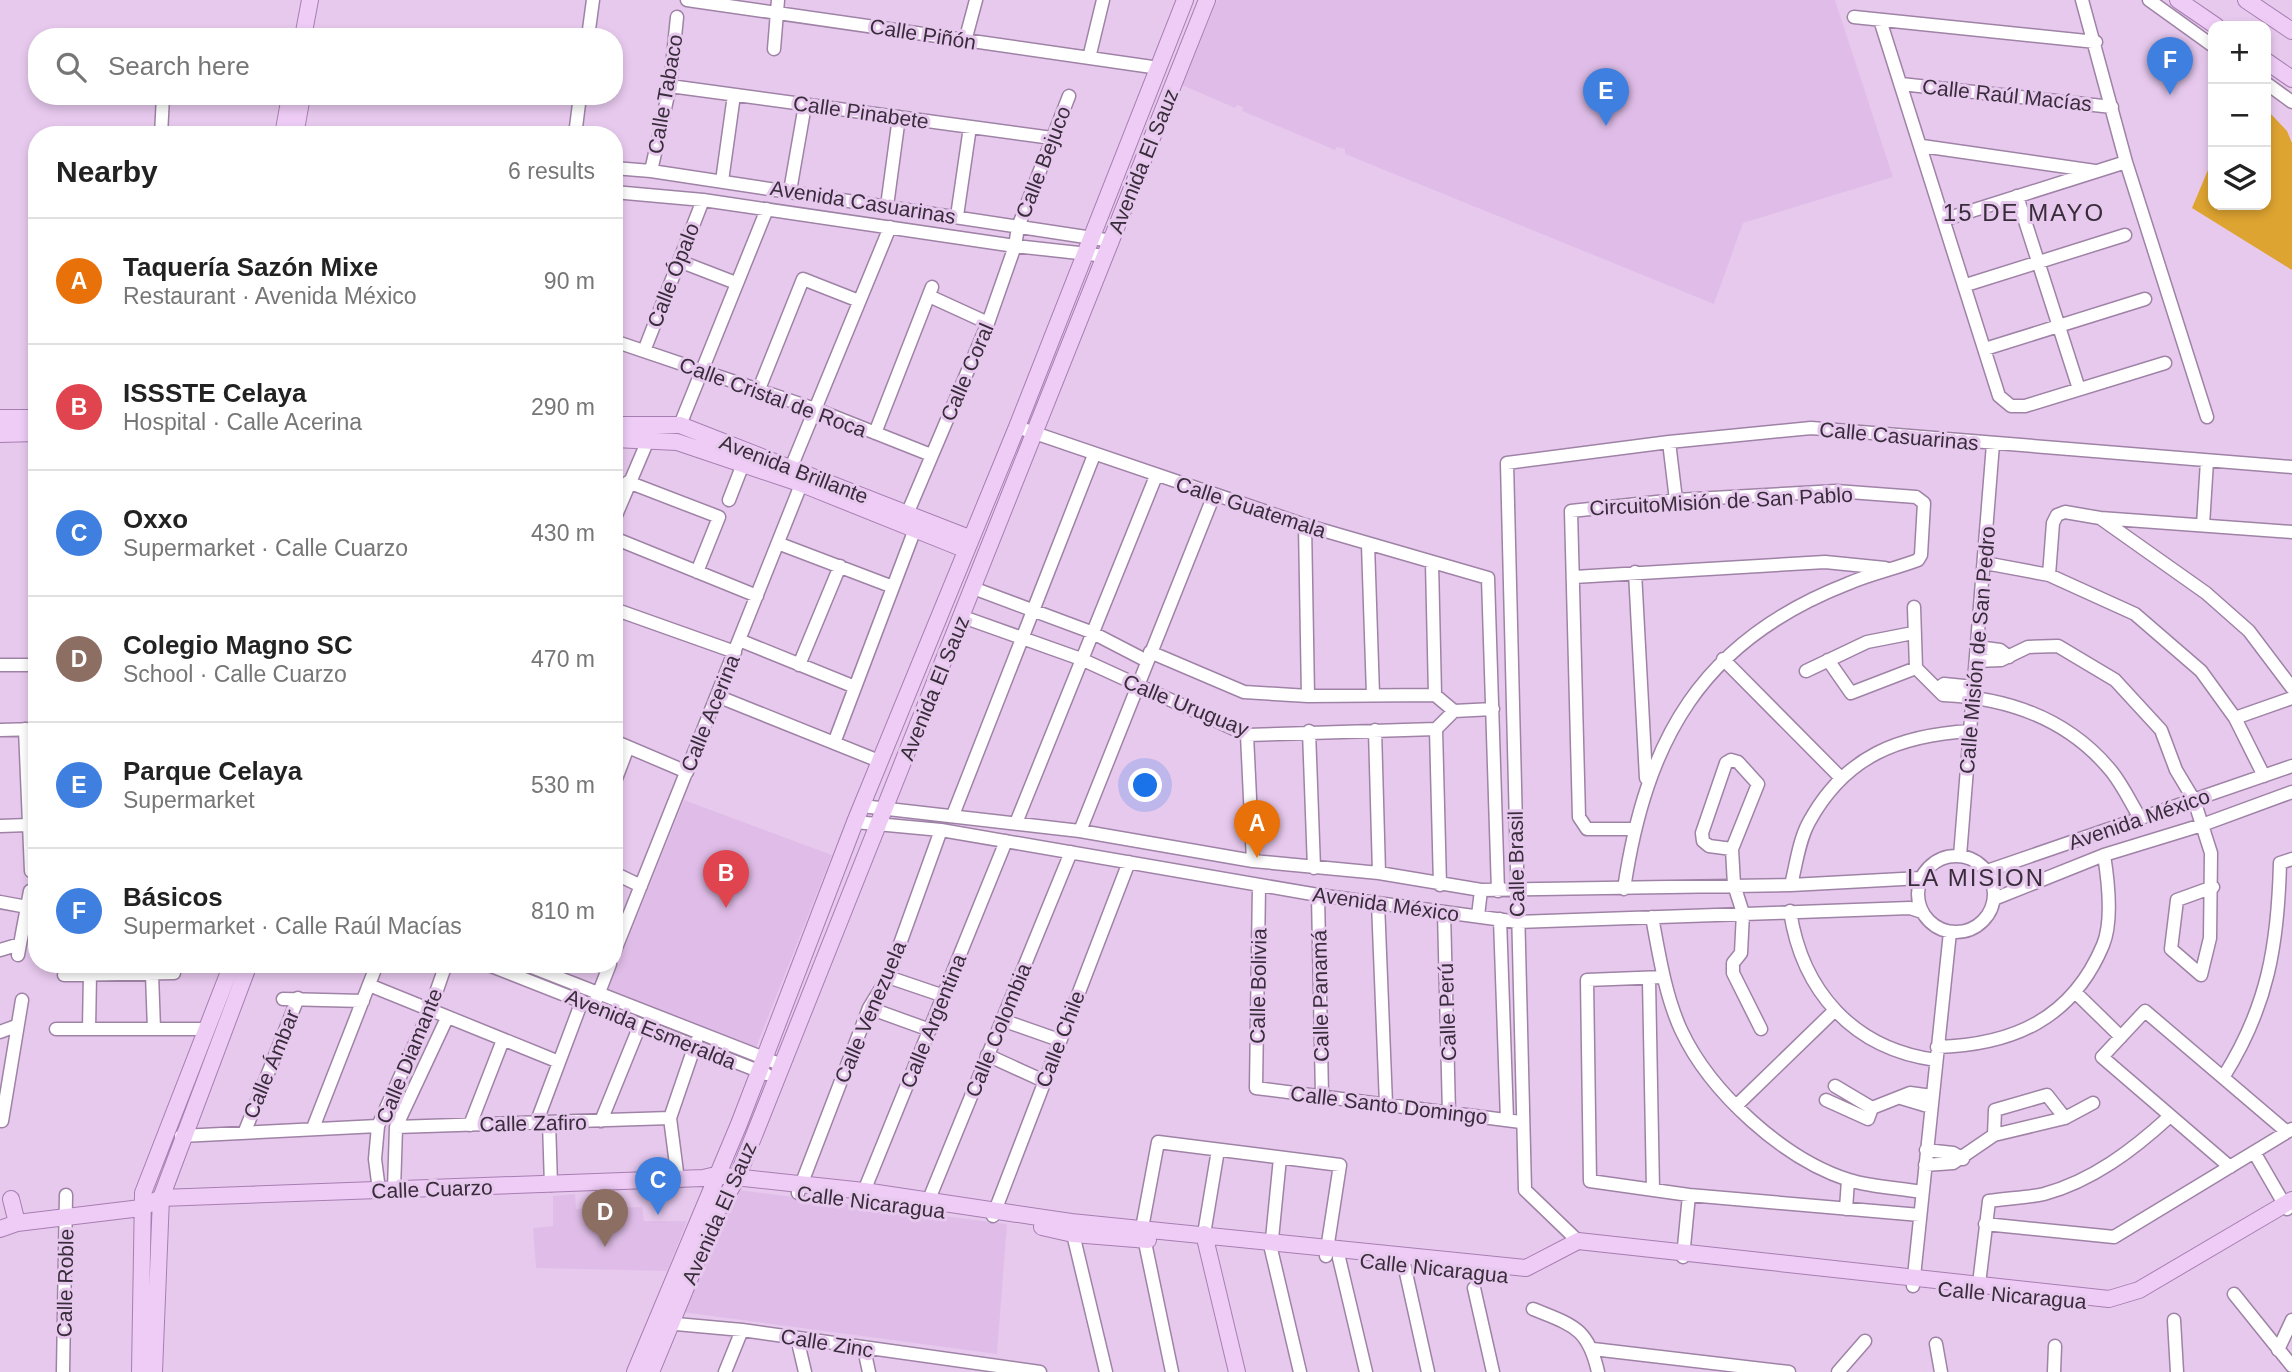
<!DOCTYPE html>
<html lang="en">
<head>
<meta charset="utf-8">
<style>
  :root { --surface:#fff; --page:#f6f6f6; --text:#222; --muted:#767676; --line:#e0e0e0; --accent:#7c3aed }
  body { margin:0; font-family:Arial,sans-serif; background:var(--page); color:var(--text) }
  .controls { position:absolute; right:21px; top:21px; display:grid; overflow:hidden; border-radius:14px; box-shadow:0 4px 10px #0003 }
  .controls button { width:63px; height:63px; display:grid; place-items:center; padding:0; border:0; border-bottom:2px solid var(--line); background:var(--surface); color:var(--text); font:35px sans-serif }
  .you { position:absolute; left:1146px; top:786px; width:24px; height:24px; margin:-18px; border:5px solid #fff; border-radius:50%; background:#1a73e8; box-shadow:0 0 0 10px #1a73e833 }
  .badge { display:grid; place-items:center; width:46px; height:46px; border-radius:50%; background:var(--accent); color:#fff; font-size:23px; font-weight:700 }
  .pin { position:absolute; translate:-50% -58px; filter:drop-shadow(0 2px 4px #0008) }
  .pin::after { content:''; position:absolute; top:37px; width:24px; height:21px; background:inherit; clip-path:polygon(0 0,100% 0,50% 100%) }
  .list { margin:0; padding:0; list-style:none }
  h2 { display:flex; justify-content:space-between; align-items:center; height:91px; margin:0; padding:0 28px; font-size:30px }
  h2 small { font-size:23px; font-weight:400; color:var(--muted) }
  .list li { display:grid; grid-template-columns:46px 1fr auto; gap:21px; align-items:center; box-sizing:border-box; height:126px; padding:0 28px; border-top:2px solid var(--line) }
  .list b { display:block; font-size:26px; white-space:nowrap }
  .list p { margin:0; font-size:23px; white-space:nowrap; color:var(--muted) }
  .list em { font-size:23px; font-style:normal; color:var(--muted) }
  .icon { flex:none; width:38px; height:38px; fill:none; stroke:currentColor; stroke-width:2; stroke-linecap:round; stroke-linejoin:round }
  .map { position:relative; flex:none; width:2292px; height:1372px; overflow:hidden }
  .search { position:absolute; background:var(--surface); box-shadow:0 4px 10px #0003; left:28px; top:28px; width:595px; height:77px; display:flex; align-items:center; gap:18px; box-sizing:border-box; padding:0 24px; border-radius:28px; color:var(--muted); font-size:26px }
  .panel { position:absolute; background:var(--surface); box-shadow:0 4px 10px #0003; left:28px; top:126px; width:595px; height:847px; border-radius:28px }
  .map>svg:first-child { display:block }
</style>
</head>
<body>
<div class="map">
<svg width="2292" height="1372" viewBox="0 0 2292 1372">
  <rect width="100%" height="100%" fill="#e7c9ee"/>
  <path fill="#e0bde8" d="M1217 0H1835L1893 177 1743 223 1714 304 1345 154V149L1337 147 1335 150 1242 111 1243 107 1237 105 1235 108 1182 85Z
    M684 800 832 855 755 1050 607 991Z
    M739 1190 1007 1224 997 1354 682 1312 718 1217Z
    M575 1194 576 1209 642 1207 644 1221H687L667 1271 536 1268 533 1228 553 1226V1196Z"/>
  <path fill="#dea431" d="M2271 114 2287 131 2292 143V270L2192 208 2213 158V205H2266V116Z"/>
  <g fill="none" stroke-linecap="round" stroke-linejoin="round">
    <g stroke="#9f83a6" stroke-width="15">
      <path id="minor" d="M687 0 1159 68
        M2082 0 2126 162 2207 417
        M2149 0 2213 46
        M1854 17 2096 42
        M1880 20 1999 396 2011 406H2025L2165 363
        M588 37 593 0
        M965 41 976 0
        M774 49 778 0
        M1089 58 1103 0
        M2266 83 2292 102
        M1901 84 2112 107
        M670 86 1052 138
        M161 135 163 96
        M575 135 580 96
        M1922 146 2095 171
        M614 168 651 171 1112 241
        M651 171 670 86 677 17
        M722 181 734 95
        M790 191 805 105
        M614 192 703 200 1015 246 1106 256
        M2017 196 2079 389
        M887 206 899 117
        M957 216 970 127
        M1946 219 2126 162
        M679 261 736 283
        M1966 285 2125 235
        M929 296 988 323
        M614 341 815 409 931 455
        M1985 349 2145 299
        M644 351 703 200
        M759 389 803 279 859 301
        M680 425 767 209
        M1017 427 1305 525 1488 578 1498 891
        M875 433 932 287
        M1669 442 1676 500
        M788 475 890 227
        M628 482 719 517 697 572
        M729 500 743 464
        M2100 518 2206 593 2249 631 2292 688
        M905 519 988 323 1015 246 1018 227 1069 96
        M614 520 648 440
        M1305 525 1308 696
        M2203 525 2207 461
        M614 538 757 596
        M780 544 893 587
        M1368 544 1373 695
        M1432 563 1435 695
        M1985 563 2049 575 2135 614 2201 671 2235 718 2264 776
        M1635 572 1646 778
        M2049 575 2053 523 2057 515 2065 512 2100 518 2292 532
        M1574 577 1825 562 1885 568
        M973 588 1091 632 1147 661
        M1914 607 1916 668 1943 695C2009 698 2069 719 2112 772 2123 786 2131 803 2140 818
        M614 609 735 652
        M963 617 1081 659 1247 735 1436 729 1454 711
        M739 640 855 687
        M1977 647 2000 650 2009 657
        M1150 652 1244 692 1308 696 1435 695 1454 711 1493 709
        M1723 659 1840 777
        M1828 660 1851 693 1916 668
        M1976 661 2001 660 2028 647 2058 646 2115 680 2161 730 2176 770 2194 800 2211 853 2210 938 2201 975 2171 949 2177 900 2213 887
        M0 665H37
        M799 665 840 566
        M1806 671 1867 642 1913 633
        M1937 689 1944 684 1974 687
        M717 696 879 761
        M2235 718 2292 698
        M25 729 31 871
        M1436 729 1440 885
        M0 730 37 729
        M1375 730 1379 873
        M1309 731 1314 868
        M1247 735 1253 861
        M614 741 687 772
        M834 743 915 529
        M614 784 628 747
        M862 806 1080 831 1253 861 1379 873 1481 890 1791 885 1921 878
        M953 815 1094 455
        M855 822 941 830 1318 895 1518 922 1910 908 1922 912
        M1016 823 1156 476
        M0 826 28 825
        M1080 831 1214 495
        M1732 849 1709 846 1703 841 1702 833 1726 763 1731 760 1738 762 1758 784 1732 849 1734 885 1743 913 1741 953 1733 963V973L1761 1029
        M1960 856 1993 444
        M1918 894a38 38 0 1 1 76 0a38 38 0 1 1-76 0Z
        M1987 871 2292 766
        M614 873 641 886
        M1259 885 1256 1088 1521 1122
        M1791 885C1796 865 1799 840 1809 822 1845 756 1899 735 1971 731
        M1624 889C1646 740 1701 641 1847 584 1870 574 1894 569 1918 560L1921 555 1924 503 1916 497 1836 491 1676 500 1571 511 1579 817 1587 829H1633
        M1318 895 1322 1096
        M1994 899 2104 855 2202 825 2292 792
        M0 902 27 907
        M1378 903 1386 1104
        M1790 911C1802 991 1853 1049 1936 1060
        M1444 912 1449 1113
        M1478 916 1481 890
        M1652 917C1659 954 1665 995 1681 1030 1710 1092 1783 1159 1849 1180 1871 1187 1899 1188 1922 1192
        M1500 919 1507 1120
        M0 950 20 944
        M614 953 804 477
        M18 955 30 891
        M486 964 766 1074
        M524 964 782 1065
        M152 974 154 1029
        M64 975 174 973
        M888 977 944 996
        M1663 977 1587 980 1590 1181 1689 1195 1920 1215
        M1649 980 1653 1190
        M369 985 559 1062
        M2075 992 2121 1037
        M283 999 363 1001
        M596 1000 610 964
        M869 1008 930 1030
        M1002 1020 1059 1040
        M56 1029H206
        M89 1029 90 974
        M0 1032 16 1026
        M1937 1047C2013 1045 2072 1019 2103 945 2113 921 2108 880 2104 855
        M987 1055 1044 1081
        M2224 1076C2268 1006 2278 944 2280 863L2292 859
        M1835 1086 1872 1108
        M1901 1098 1931 1107
        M1826 1100 1868 1119 1872 1108 1910 1093 1932 1096
        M1736 1106 1834 1011
        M2 1121 22 1000
        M537 1121 582 1001
        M601 1121 640 1025
        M549 1122 551 1185
        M470 1125 503 1040
        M396 1127 670 1118
        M313 1128 377 964
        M245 1131 298 998
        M1994 1135 1995 1110 2047 1095 2065 1118
        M181 1136 378 1126
        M1926 1150 1953 1153 1963 1159
        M2254 1152 2287 1209
        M1280 1158 1271 1249 1300 1372
        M1925 1165 1953 1163 1994 1135 2065 1118 2093 1103
        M2230 1167 2102 1057 2145 1011 2287 1132
        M678 1180 670 1118 696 1042
        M379 1190 375 1159 378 1126 430 1010 446 964
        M394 1190 396 1127 447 1018
        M798 1193 869 1008 888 977 941 830
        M860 1201 1006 841
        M925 1209 1071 852
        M1846 1209 1848 1180
        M993 1216 1129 862
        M1985 1224 2114 1237 2292 1129
        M1073 1234 1106 1372
        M1204 1234 1218 1150
        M1578 1241 1525 1190 1507 463 1669 442 1811 428 2292 467
        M1340 1248 1339 1258 1366 1372
        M1402 1255 1428 1372
        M1683 1257 1689 1195
        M1913 1286 1950 932
        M1474 1288 1493 1372
        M1978 1292 1989 1201C2007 1198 2026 1198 2044 1194 2092 1181 2133 1150 2169 1117
        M2234 1294 2292 1366
        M1533 1309C1572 1325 1588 1327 1598 1372
        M2174 1320 2177 1372
        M665 1323 742 1330 1040 1372
        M797 1338 805 1372
        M1936 1344 1941 1372
        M864 1349 869 1372
        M1593 1349 1789 1372
        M2278 1350 2292 1320
        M63 1372 66 1195
        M725 1372 742 1330
        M1172 1372 1142 1228 1158 1142 1340 1165 1326 1256
        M1838 1372 1865 1341
        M2054 1372 2055 1346"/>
    </g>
    <g stroke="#a77eb1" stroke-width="18">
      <path id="major" d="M2178 0 2216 26
        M2246 0 2292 31
        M303 37 310 0
        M2266 61 2292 79
        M283 135 290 96
        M295 135 302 96
        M0 418H37
        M614 425H680L969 538
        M0 434 37 433
        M614 439 677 442 802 484 964 549
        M11 1199 17 1223
        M1042 1227 1073 1234 1148 1240
        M0 1229 17 1223 141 1208 161 1198 703 1178 716 1175 864 1191 1071 1222 1526 1268 1578 1241 2109 1299 2139 1290 2292 1200
        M1204 1234 1237 1372
        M140 1372 143 1193 232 964
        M154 1372 161 1198 249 964
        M635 1372 739 1124 855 822 1017 427 1185 0
        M651 1372 718 1210 737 1178 1207 0"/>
    </g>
    <use href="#minor" stroke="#fff" stroke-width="12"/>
    <use href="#major" stroke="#eeccf6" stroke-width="16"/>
  </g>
  <g text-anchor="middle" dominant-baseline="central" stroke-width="6" stroke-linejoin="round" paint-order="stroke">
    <g font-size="21" fill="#392d3c" stroke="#e7c9ee">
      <text transform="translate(923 34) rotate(9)">Calle Piñón</text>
      <text transform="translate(665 94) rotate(-80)">Calle Tabaco</text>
      <text transform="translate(2007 95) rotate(6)">Calle Raúl Macías</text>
      <text transform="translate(861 112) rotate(8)">Calle Pinabete</text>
      <text transform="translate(1143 161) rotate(-68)">Avenida El Sauz</text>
      <text transform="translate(1043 162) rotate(-69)">Calle Bejuco</text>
      <text transform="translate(863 202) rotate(9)">Avenida Casuarinas</text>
      <text transform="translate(673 275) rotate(-69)">Calle Ópalo</text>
      <text transform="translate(967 372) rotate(-67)">Calle Coral</text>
      <text transform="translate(773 397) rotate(20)">Calle Cristal de Roca</text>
      <text transform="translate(1899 436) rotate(5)">Calle Casuarinas</text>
      <text transform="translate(794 469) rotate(21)">Avenida Brillante</text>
      <text transform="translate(1721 501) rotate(-3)">CircuitoMisión de San Pablo</text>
      <text transform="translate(1251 507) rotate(18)">Calle Guatemala</text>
      <text transform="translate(1977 650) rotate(-85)">Calle Misión de San Pedro</text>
      <text transform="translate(934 688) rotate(-68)">Avenida El Sauz</text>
      <text transform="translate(1186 705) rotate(22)">Calle Uruguay</text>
      <text transform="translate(710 713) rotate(-68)">Calle Acerina</text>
      <text transform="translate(2139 819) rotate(-19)">Avenida México</text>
      <text transform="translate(1516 864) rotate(-91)">Calle Brasil</text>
      <text transform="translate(1386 904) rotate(8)">Avenida México</text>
      <text transform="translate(1258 986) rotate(-89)">Calle Bolivia</text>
      <text transform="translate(1320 996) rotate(-91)">Calle Panamá</text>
      <text transform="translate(870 1012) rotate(-67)">Calle Venezuela</text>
      <text transform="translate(1447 1012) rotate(-92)">Calle Perú</text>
      <text transform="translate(933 1021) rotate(-68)">Calle Argentina</text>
      <text transform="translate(651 1029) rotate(22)">Avenida Esmeralda</text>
      <text transform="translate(998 1030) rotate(-68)">Calle Colombia</text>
      <text transform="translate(1060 1039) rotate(-69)">Calle Chile</text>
      <text transform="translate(409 1056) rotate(-68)">Calle Diamante</text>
      <text transform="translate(271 1064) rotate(-68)">Calle Ámbar</text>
      <text transform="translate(1389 1105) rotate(7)">Calle Santo Domingo</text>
      <text transform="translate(533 1123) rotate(-1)">Calle Zafiro</text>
      <text transform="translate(432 1189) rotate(-2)">Calle Cuarzo</text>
      <text transform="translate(871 1202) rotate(7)">Calle Nicaragua</text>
      <text transform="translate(719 1213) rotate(-66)">Avenida El Sauz</text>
      <text transform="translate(1434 1268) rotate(6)">Calle Nicaragua</text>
      <text transform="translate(65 1283) rotate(-89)">Calle Roble</text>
      <text transform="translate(2012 1295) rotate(5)">Calle Nicaragua</text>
      <text transform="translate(827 1343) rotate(9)">Calle Zinc</text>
    </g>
    <g font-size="24" letter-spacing="2" fill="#392d3c" stroke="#e7c9ee">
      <text x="2024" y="212">15 DE MAYO</text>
      <text x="1976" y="877">LA MISION</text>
    </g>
  </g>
</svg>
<div class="controls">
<button>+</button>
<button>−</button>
<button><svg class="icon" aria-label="layers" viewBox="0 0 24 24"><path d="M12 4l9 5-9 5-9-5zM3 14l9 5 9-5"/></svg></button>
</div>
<div class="you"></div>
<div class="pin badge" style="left:1257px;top:858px;background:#e8710a">A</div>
<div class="pin badge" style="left:726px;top:908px;background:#e0444e">B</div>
<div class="pin badge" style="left:658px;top:1215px;background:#3f7fe0">C</div>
<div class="pin badge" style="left:605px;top:1247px;background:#8d6e63">D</div>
<div class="pin badge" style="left:1606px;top:126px;background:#3f7fe0">E</div>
<div class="pin badge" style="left:2170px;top:95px;background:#3f7fe0">F</div>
<div class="search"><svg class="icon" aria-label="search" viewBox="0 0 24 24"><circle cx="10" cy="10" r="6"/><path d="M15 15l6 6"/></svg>Search here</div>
<section class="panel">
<h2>Nearby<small>6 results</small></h2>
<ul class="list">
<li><span class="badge" style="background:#e8710a">A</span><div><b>Taquería Sazón Mixe</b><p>Restaurant · Avenida México</p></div><em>90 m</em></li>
<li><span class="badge" style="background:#e0444e">B</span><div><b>ISSSTE Celaya</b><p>Hospital · Calle Acerina</p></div><em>290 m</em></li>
<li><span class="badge" style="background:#3f7fe0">C</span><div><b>Oxxo</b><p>Supermarket · Calle Cuarzo</p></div><em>430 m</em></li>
<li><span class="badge" style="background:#8d6e63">D</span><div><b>Colegio Magno SC</b><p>School · Calle Cuarzo</p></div><em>470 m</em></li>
<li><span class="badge" style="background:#3f7fe0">E</span><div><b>Parque Celaya</b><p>Supermarket</p></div><em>530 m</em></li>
<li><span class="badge" style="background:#3f7fe0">F</span><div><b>Básicos</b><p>Supermarket · Calle Raúl Macías</p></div><em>810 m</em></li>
</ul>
</section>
</div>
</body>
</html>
